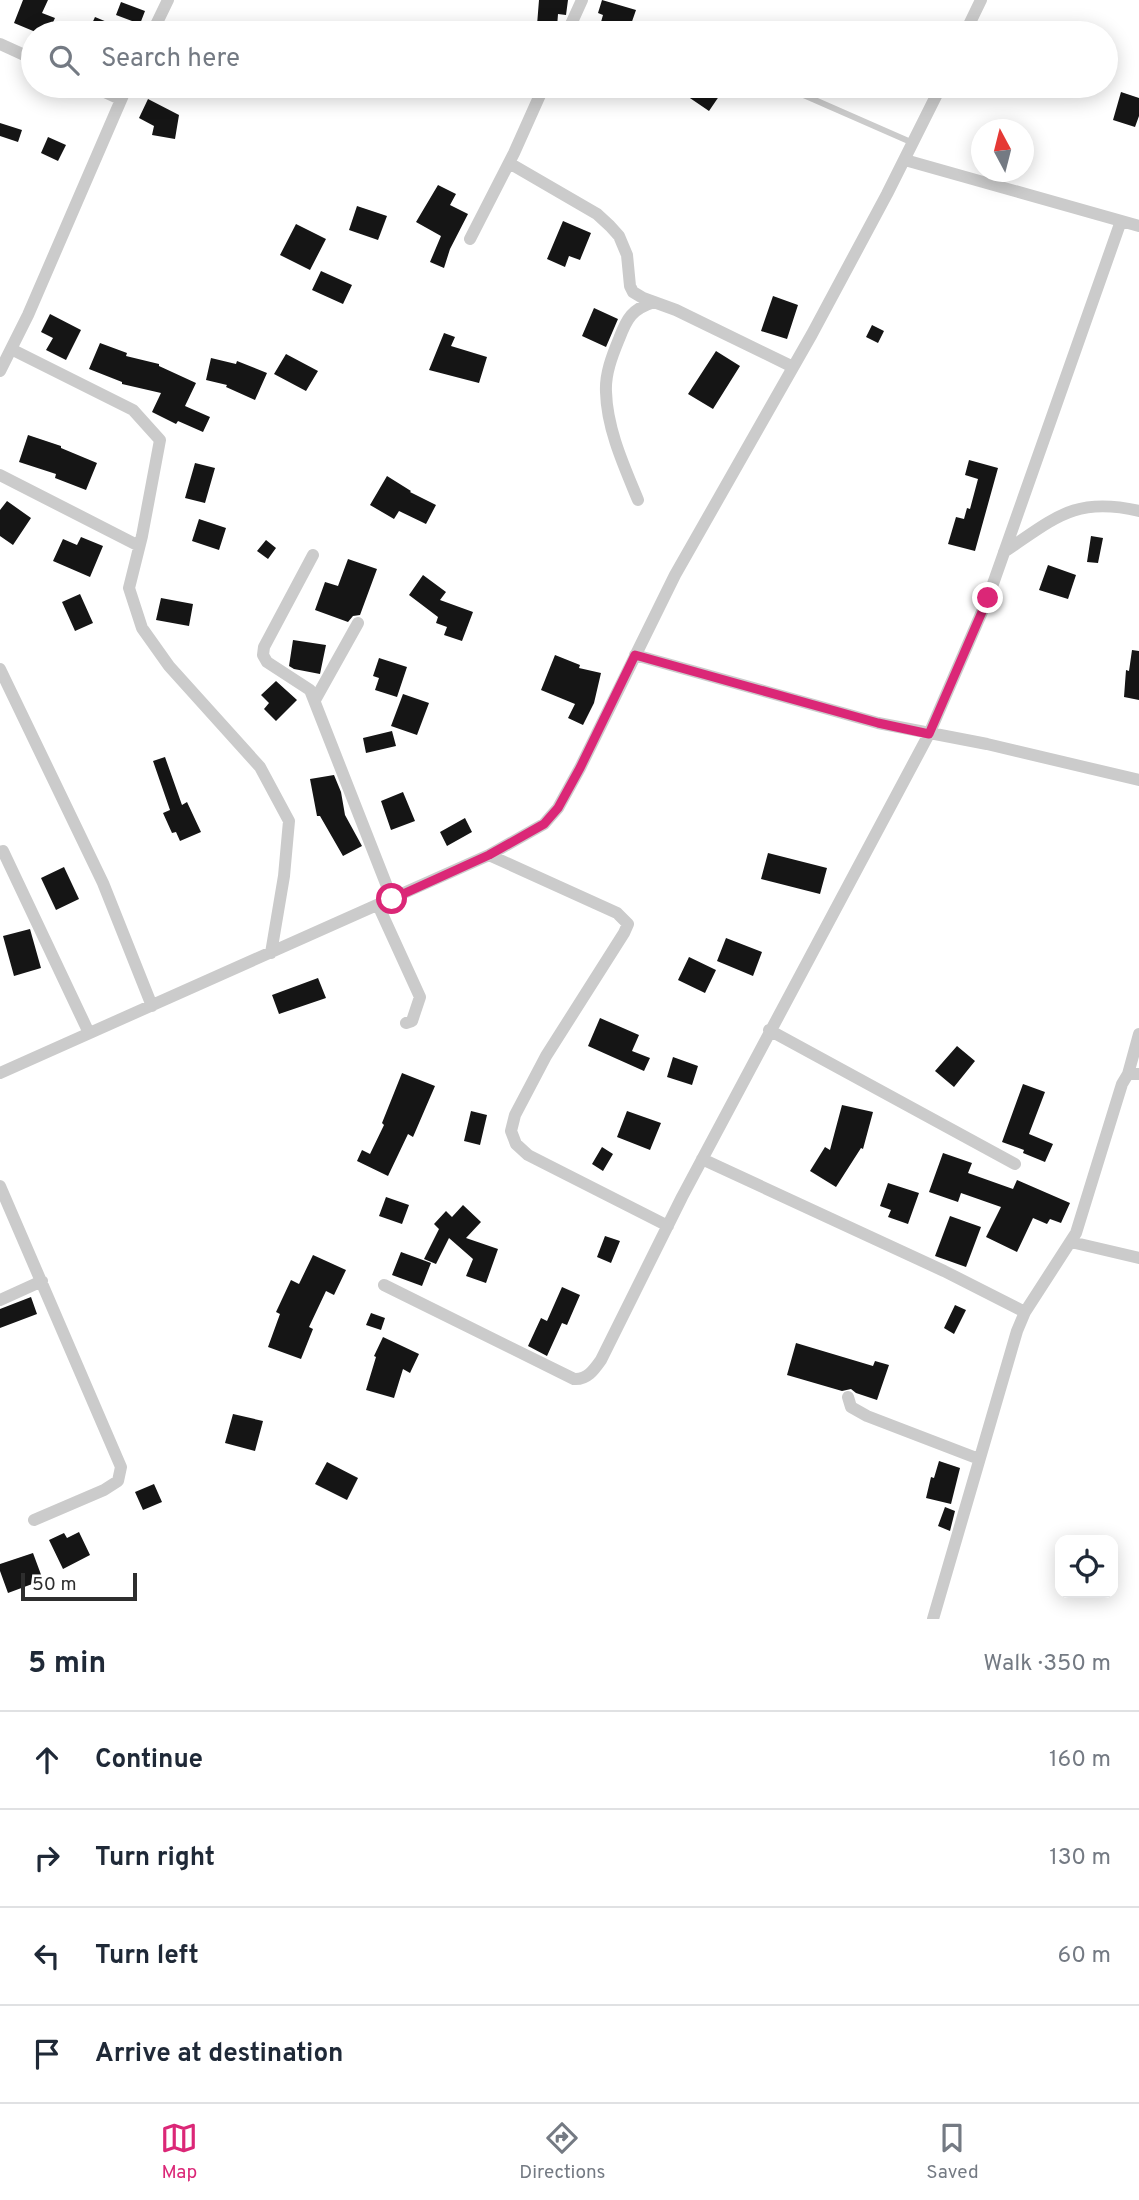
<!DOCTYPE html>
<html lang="en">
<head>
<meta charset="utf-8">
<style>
  :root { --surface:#fff; --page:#f2f2f3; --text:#1f2937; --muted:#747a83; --line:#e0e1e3; --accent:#db2777 }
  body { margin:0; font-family:Overpass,sans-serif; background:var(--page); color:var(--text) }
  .controls { position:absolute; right:21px; bottom:21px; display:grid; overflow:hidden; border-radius:14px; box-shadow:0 4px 18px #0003 }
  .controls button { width:63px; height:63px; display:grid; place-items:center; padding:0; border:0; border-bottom:2px solid var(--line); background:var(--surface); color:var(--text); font:35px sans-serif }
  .compass { position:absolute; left:971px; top:119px; width:63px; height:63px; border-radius:50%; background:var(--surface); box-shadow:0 4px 18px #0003; rotate:353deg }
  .scale { position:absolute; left:21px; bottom:18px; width:116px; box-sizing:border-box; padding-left:7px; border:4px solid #2e2e2e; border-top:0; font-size:19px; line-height:24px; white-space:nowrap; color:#2e2e2e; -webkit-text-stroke:5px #fff; paint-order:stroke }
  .stop { position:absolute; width:21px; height:21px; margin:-16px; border:5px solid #db2777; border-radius:50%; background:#fff }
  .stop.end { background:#db2777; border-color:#fff; box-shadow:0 2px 7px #0008 }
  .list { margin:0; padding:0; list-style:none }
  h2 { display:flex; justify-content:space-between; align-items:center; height:91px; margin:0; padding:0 28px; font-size:30px }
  h2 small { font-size:23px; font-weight:400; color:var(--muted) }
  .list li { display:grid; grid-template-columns:46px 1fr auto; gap:21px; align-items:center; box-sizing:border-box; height:98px; padding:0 28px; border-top:2px solid var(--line) }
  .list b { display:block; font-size:26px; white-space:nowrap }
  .list em { font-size:23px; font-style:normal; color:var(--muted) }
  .icon { flex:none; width:38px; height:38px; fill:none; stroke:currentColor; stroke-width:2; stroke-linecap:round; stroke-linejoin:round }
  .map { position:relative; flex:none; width:1139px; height:1619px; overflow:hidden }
  .search { position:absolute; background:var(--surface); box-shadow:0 4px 18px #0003; left:21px; right:21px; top:21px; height:77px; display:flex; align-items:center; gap:18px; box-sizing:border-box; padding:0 24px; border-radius:38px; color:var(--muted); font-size:26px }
  .sheet { height:483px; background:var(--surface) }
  nav { display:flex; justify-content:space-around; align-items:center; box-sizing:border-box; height:98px; border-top:2px solid var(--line); background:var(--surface); font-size:19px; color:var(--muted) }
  nav a { display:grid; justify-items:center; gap:4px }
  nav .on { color:var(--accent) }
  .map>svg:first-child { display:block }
</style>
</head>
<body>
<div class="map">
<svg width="1139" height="1619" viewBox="0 0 1139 1619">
  <rect width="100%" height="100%" fill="#fff"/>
  <path fill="#151515" d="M23 0H48L42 13 55 18 48 33H38L14 23Z
    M539 0H568L566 15 558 14 557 27 537 25Z
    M602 0 636 10 628 33H613L599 29 603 15 598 13Z
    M121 2 145 11 140 24 116 15Z
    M95 17 107 22 102 33 89 30Z
    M690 86H726L709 111 684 94Z
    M1121 92 1139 98V116L1135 127 1113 120Z
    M148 99 179 115 175 139 152 135 154 126 139 118Z
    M0 123 22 130 18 142 0 136Z
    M48 137 66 145 58 161 41 153Z
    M438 185 456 194 450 205 468 214 450 249 444 268 430 262 441 236 416 222Z
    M357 206 387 216 378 240 349 230Z
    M563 221 591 233 580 260 569 256 565 267 547 259Z
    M296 224 326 239 310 270 280 255Z
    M321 271 352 285 343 304 312 290Z
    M773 296 798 305 787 339 761 331Z
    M594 308 618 319 606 347 582 336Z
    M50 314 81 330 66 360 46 350 53 338 41 332Z
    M872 325 884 331 878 343 866 337Z
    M444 333 455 337 451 346 487 357 479 383 429 370Z
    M100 343 127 353 126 356 159 364V366L196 383 185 406 210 417 203 432 178 421 176 424 152 412 161 393 122 384V382L89 369Z
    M716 351 740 366 713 409 688 394Z
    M286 354 318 371 306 391 274 374Z
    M211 358 236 364 237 361 267 373 255 400 226 387 227 385 206 380Z
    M28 435 61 446V448L97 463 86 490 55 478 56 474 19 462Z
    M969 460 998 468 975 551 948 544 956 517 964 519 967 508 970 509 978 479 965 475Z
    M195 463 215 468 205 503 185 498Z
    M387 476 411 491 410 492 436 505 426 524 399 511 394 519 370 505Z
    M7 501 31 518 13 545 0 536V510Z
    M199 519 226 528 219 550 192 541Z
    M1091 536 1103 538 1098 563 1087 562Z
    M81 537 103 546 90 577 53 561 63 539 77 545Z
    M266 540 276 548 268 559 257 551Z
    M348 559 377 569 360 615 353 616 348 622 315 610 325 582 338 586Z
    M1048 565 1076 575 1068 599 1039 590Z
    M423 575 446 592 440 600 473 612 462 641 444 635 447 627 436 623 438 617 409 595Z
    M80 594 93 623 75 631 62 602Z
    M161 598 193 604 189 626 156 620Z
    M293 640 326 645 320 674 294 669 289 666Z
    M1132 650 1139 651V700L1124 697 1126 670 1129 671Z
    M555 655 580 665 579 668 601 673 594 703 583 725 568 718 575 704 541 690Z
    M379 658 407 667 397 697 375 690 379 678 373 676Z
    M276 681 297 700 276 721 264 709 269 703 261 695Z
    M403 694 429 703 417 735 391 726Z
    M392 731 396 746 366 753 363 738Z
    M165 757 182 805 187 802 201 832 180 841 176 832 172 833 163 813 170 810 153 761Z
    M334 775 341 792 345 815 362 846 343 856 320 816H317L310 779Z
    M403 792 415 821 391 830 381 801Z
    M465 818 472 832 447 846 440 832Z
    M768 853 827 868 820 894 761 879Z
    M64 867 79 899 56 910 41 878Z
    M30 929 41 968 14 976 3 936Z
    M726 938 762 952 753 976 717 961Z
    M689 957 716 970 705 993 678 980Z
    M318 978 326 998 279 1014 272 995Z
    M600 1018 639 1035 632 1051 650 1058 644 1071 588 1046Z
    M957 1046 975 1061 954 1087 935 1071Z
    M673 1057 698 1066 692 1085 667 1077Z
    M402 1073 435 1086 413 1137 408 1134 388 1176 357 1161 362 1150 370 1154 384 1125 382 1123Z
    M1023 1084 1045 1092 1029 1134 1053 1144 1045 1162 1023 1153 1024 1150 1002 1142Z
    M842 1105 873 1112 863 1149 861 1148 836 1187 810 1171 825 1147 830 1150Z
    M471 1111 487 1115 480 1145 464 1141Z
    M627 1111 661 1123 650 1150 617 1137Z
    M602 1147 613 1154 603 1171 592 1164Z
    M943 1153 972 1163 968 1173 1013 1189 1017 1180 1070 1203 1061 1223 1050 1219 1047 1224 1033 1218 1017 1252 986 1237 1001 1207 961 1193 958 1202 929 1192Z
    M888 1183 919 1193 908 1224 888 1217 891 1210 880 1206Z
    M386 1197 409 1205 402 1224 379 1216Z
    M463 1205 481 1222 466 1238 498 1249 486 1283 466 1276 473 1259 449 1238 436 1264 424 1259 439 1229 434 1224 446 1211 452 1217Z
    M950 1216 981 1227 966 1267 935 1256Z
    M605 1236 620 1241 611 1263 597 1257Z
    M401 1252 431 1263 422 1286 392 1275Z
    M313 1255 346 1270 334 1295 326 1291 309 1327 313 1329 301 1359 268 1347 280 1314 276 1312 291 1280 299 1284Z
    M562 1287 580 1295 567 1325 562 1323 547 1356 528 1346 541 1318 547 1321Z
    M31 1297 37 1314 0 1328V1309Z
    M955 1305 966 1310 954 1334 944 1328Z
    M371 1313 385 1318 381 1330 366 1325Z
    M383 1337 419 1354 410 1373 403 1369 394 1398 366 1390 376 1357 374 1356Z
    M796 1343 873 1366 875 1361 889 1365 877 1400 856 1393 851 1389 842 1391 787 1375Z
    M233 1414 263 1421 255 1451 225 1443Z
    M939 1461 960 1468 951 1504 926 1498 931 1477 934 1478Z
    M327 1462 358 1478 347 1500 315 1484Z
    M154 1484 162 1502 143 1510 135 1492Z
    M945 1507 955 1511 950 1531 938 1526Z
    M79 1532 90 1555 63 1569 49 1540 64 1533 67 1538Z
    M33 1553 43 1580 8 1593 0 1571V1564Z"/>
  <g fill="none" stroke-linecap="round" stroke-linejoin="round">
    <path stroke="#cbcbcb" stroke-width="6" d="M783 86 913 143"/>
    <path stroke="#cbcbcb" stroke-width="12" d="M152 33 168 0
      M567 33 582 0
      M965 33 981 0
      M0 44 33 59
      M92 86 120 99
      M905 160 1139 226
      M509 163 597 214 610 226 619 236 627 255 630 286 633 292 643 298 676 310 793 367
      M470 239 514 153 544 86
      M11 349 133 410 160 440 142 536 129 588 142 628 169 666 260 767 289 821 284 876 271 953
      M0 371 28 315 127 86
      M0 475 139 546
      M638 500C624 466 607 429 606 392 605 374 612 356 619 339 627 318 632 309 654 302
      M1004 552C1055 518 1075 496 1139 511
      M313 555 264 647 263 655 267 662 310 690 392 899
      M635 655 878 723 987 744 1139 780
      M0 669 103 883 152 1006
      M315 700 358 623
      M3 851 89 1033
      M489 855 617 913 628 924 624 933 546 1056 515 1115 511 1131 516 1144 528 1155 668 1226
      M378 905 420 997 412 1021 406 1023
      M769 1030 1015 1164
      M0 1073 489 855 544 824 558 808 580 768 675 575 812 334 887 194 941 86
      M1128 1074 1139 1034
      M702 1159 944 1271 1025 1312 1017 1331 933 1619
      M0 1186 121 1467 118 1481 104 1490 34 1520
      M1071 1242 1139 1258
      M384 1285 574 1379C587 1380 594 1370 601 1360L682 1197 929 734 988 598 1121 221
      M0 1300 42 1281
      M1025 1312 1076 1233 1122 1084 1128 1074H1139
      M848 1397 851 1407 867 1416 979 1459"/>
  </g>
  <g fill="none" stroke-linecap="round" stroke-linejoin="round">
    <path stroke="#db2777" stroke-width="9" d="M392 899 489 855 544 824 558 808 580 768 635 655 878 723 929 734 988 598"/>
  </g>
</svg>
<div class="controls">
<button><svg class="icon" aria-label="locate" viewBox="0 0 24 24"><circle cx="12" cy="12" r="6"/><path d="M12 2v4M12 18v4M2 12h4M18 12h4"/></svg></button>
</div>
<svg class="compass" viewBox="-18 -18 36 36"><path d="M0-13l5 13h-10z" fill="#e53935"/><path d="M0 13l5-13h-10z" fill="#747a83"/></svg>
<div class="scale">50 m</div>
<div class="stop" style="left:392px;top:899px"></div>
<div class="stop end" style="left:988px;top:598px"></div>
<div class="search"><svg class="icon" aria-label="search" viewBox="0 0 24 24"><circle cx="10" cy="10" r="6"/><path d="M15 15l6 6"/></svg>Search here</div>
</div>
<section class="sheet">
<h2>5 min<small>Walk · 350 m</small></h2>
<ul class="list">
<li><svg class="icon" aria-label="ahead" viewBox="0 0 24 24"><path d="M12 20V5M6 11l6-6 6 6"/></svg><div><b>Continue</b></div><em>160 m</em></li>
<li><svg class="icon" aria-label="right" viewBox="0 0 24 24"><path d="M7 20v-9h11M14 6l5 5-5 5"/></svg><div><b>Turn right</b></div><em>130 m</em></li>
<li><svg class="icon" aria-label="left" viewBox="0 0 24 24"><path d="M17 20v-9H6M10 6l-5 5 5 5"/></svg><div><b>Turn left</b></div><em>60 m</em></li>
<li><svg class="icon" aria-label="arrive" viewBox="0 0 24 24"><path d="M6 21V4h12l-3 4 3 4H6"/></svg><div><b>Arrive at destination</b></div></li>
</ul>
</section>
<nav>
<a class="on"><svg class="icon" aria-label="map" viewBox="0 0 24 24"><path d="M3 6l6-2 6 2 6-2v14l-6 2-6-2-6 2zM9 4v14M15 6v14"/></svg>Map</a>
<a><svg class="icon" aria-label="directions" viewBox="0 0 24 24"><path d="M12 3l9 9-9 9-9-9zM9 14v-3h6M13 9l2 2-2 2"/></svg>Directions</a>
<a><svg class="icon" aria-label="saved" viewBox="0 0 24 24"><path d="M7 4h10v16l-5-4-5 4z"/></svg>Saved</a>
</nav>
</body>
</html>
